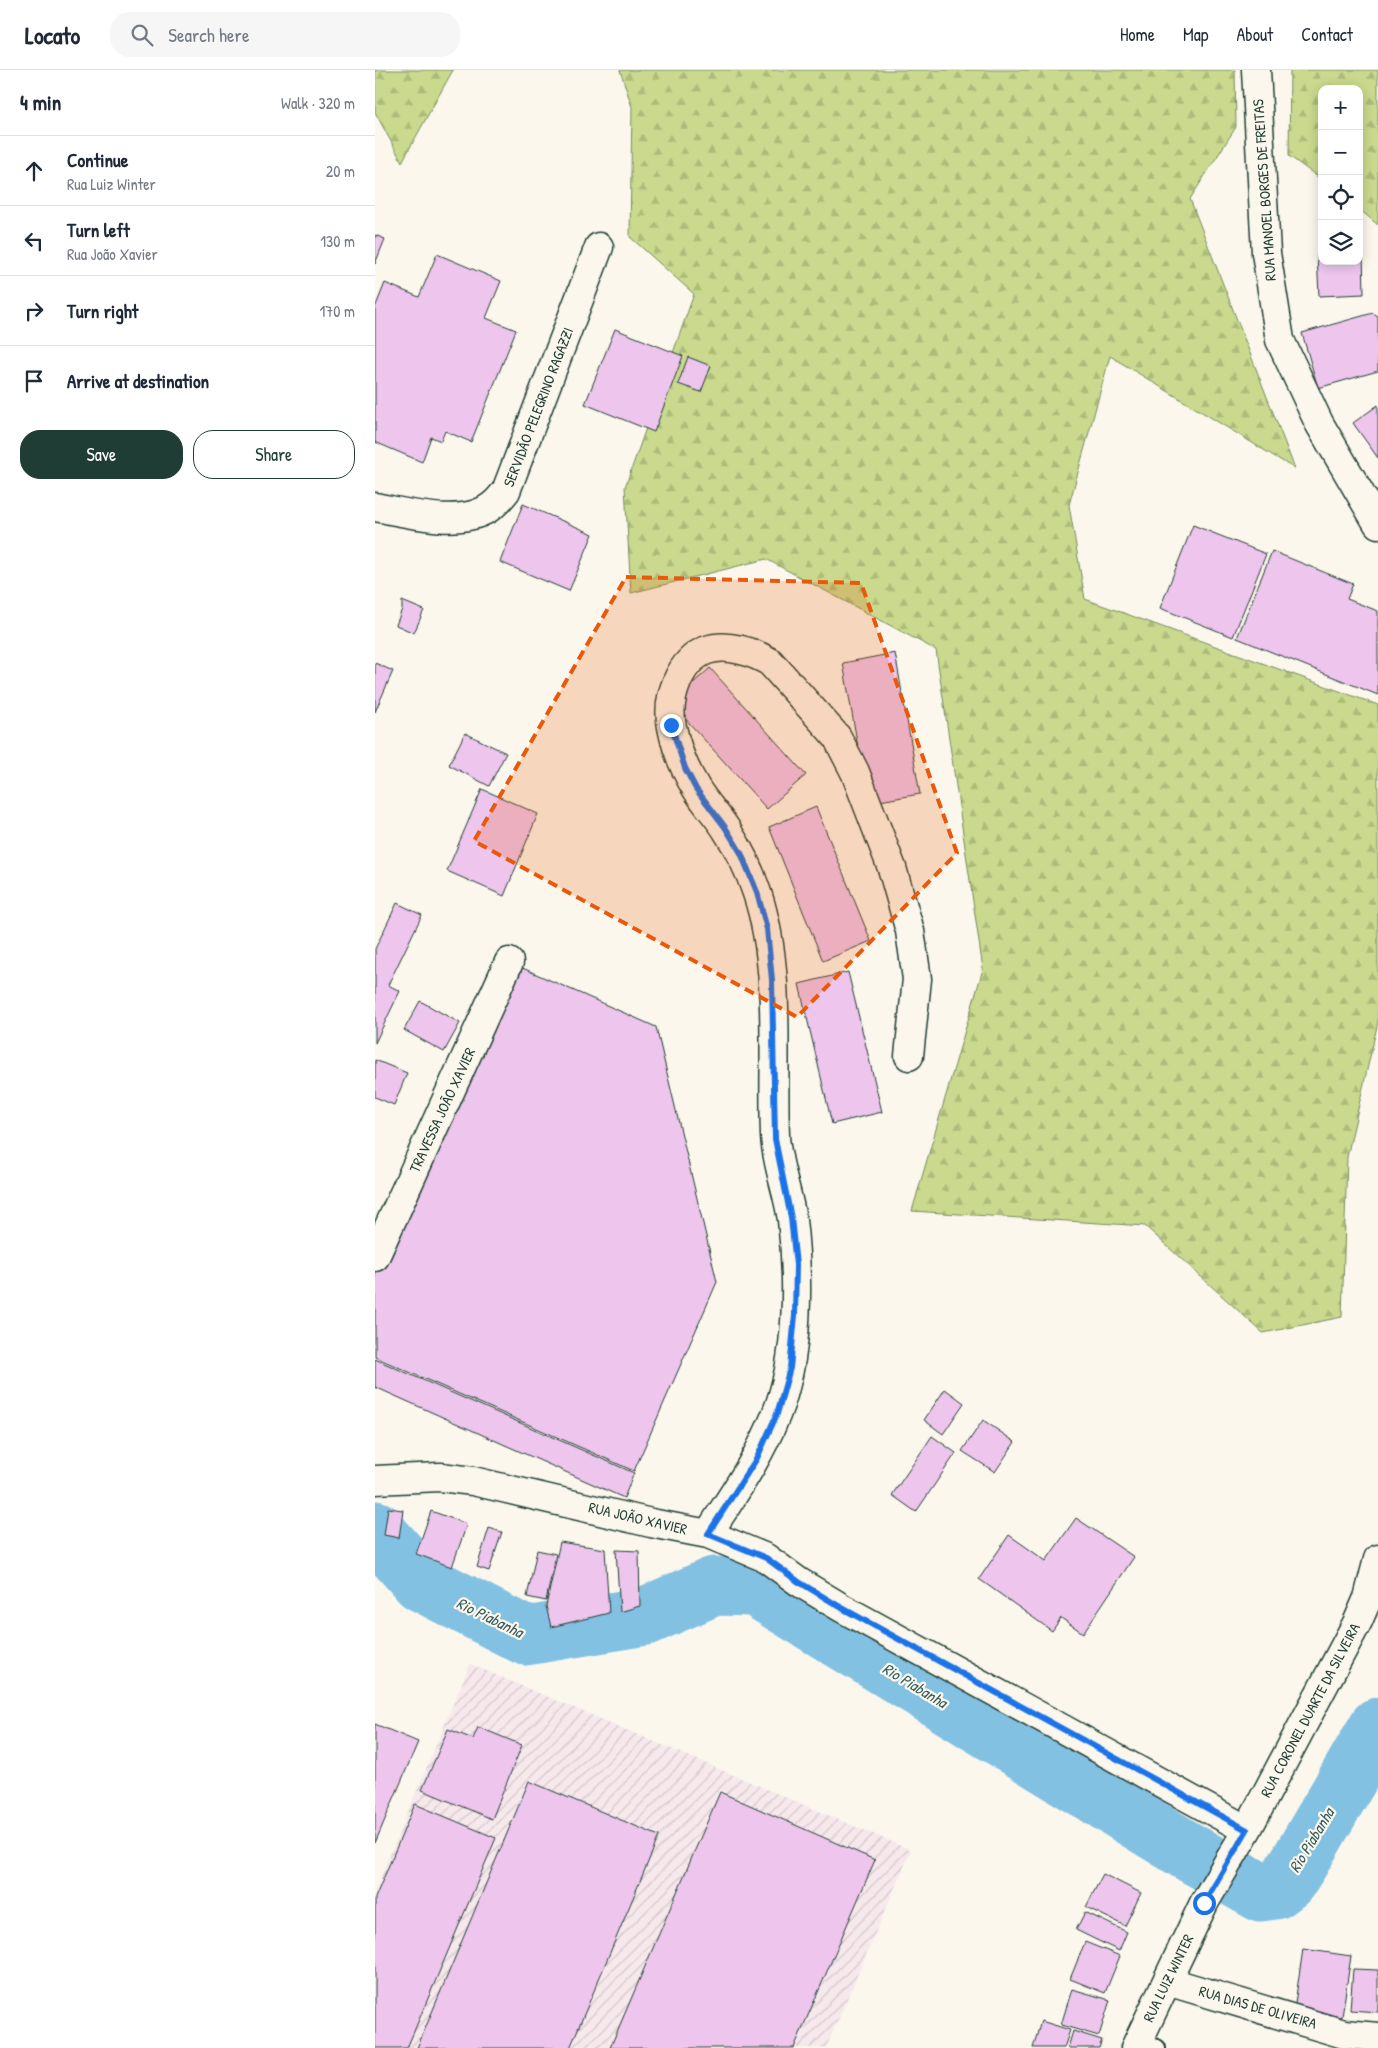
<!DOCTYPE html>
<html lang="en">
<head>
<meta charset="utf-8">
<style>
  :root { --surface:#fff; --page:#f6f6f7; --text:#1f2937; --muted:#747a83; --line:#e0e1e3; --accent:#1f3d34 }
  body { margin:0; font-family:"Patrick Hand",sans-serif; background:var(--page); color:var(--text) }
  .controls { position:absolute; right:15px; top:15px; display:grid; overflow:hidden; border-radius:10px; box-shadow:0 2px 12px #0003 }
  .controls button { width:45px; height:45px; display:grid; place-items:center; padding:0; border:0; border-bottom:1px solid var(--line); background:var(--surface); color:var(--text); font:25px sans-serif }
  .stop { position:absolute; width:15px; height:15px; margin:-11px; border:4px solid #1a73e8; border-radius:50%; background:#fff }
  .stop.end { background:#1a73e8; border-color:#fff; box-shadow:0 1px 5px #0008 }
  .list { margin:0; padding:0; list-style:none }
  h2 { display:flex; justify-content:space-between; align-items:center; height:65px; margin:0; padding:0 20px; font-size:21px }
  h2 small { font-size:16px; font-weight:400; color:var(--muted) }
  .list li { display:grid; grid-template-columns:32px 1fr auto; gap:15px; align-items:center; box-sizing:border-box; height:70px; padding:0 20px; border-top:1px solid var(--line) }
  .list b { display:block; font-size:19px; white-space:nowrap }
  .list p { margin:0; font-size:16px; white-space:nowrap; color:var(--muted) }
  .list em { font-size:16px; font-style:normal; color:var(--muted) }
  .actions { display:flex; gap:10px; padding:15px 20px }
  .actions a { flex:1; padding:11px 0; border:1px solid var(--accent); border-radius:20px; text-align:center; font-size:18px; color:var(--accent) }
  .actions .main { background:var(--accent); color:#fff }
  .icon { flex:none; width:28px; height:28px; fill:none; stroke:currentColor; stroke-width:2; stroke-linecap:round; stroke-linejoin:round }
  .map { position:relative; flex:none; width:1003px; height:1978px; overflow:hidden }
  header { display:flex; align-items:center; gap:30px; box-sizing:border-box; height:70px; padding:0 25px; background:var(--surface); border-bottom:1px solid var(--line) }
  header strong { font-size:24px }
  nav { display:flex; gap:28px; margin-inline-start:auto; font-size:18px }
  .search { width:350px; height:45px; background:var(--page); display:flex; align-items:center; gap:12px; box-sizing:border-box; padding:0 18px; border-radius:20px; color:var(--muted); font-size:19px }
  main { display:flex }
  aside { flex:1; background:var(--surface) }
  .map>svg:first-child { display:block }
</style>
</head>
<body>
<header>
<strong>Locato</strong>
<div class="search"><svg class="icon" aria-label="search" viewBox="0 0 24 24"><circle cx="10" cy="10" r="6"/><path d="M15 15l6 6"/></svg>Search here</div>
<nav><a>Home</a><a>Map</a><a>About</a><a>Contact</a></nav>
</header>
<main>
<aside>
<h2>4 min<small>Walk · 320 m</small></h2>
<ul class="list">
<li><svg class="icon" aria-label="ahead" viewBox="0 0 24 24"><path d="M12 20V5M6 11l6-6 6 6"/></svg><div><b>Continue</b><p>Rua Luiz Winter</p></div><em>20 m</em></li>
<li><svg class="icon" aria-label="left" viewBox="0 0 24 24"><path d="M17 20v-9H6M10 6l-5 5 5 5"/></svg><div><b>Turn left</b><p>Rua João Xavier</p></div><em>130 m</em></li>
<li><svg class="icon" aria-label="right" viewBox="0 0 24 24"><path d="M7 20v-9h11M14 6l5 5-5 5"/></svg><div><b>Turn right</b></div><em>170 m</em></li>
<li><svg class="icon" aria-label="arrive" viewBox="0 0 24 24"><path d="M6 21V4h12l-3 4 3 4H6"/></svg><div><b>Arrive at destination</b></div></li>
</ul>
<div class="actions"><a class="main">Save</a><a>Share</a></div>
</aside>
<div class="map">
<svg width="1003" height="1978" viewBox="0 0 1003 1978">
  <defs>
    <pattern id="industrial-furrows" width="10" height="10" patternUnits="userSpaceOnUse" patternTransform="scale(1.25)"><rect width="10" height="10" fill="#f7e8ec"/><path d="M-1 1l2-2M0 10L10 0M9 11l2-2" fill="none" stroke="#d3c8cb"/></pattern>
    <pattern id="forest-firs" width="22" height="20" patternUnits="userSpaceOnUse" patternTransform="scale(1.25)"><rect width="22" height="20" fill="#cad98d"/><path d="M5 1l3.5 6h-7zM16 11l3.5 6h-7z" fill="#adbb7a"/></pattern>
  </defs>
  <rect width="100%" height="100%" fill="#fbf7ec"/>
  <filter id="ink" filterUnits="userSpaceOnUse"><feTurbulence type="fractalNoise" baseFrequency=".02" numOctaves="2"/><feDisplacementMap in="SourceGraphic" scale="10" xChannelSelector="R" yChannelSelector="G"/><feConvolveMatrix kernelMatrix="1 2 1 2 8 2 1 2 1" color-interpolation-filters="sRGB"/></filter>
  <g filter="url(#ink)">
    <path fill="url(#industrial-furrows)" d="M95 1594 536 1780 451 1978H0V1821Z"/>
    <path fill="url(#forest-firs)" stroke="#748b60" d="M0 0H78L27 92 0 42Z
      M245 0H860L861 57 815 129 920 399 735 286 694 435 710 529 1003 635V952L972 1087 967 1247 888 1263 770 1156 537 1141 608 899 561 580 391 489 256 523 250 417 319 224 255 167 257 37Z
      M915 0H1003V155L984 139V19H947V110L914 86Z"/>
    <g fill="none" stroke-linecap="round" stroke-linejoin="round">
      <path stroke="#83c1e3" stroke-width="59" d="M0 1460 46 1512 151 1566 271 1546 339 1516 380 1517 814 1782 885 1822 900 1820 912 1811 925 1791 1003 1657"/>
    </g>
    <path fill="#edc5ed" stroke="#1f3d34" d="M0 165 10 169 0 194Z
      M984 183H988L989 224 944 226 942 185H947V191H984Z
      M62 184 126 211 111 248 141 260 96 372 70 361 66 371 56 367 47 392 0 372V238L10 213 44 227Z
      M998 243 1003 246V301L943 318 927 263Z
      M240 259 308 286 279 362 210 334Z
      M313 287 336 296 326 322 303 314Z
      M1003 335V388L978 353Z
      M148 434 218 464 194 521 125 492Z
      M818 455 891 484 858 567 785 538Z
      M897 481 978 514 972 529 1003 541V625L862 568Z
      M27 531 49 540 39 563 21 555 27 539Z
      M520 583 545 724 493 733 468 593Z
      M0 593 18 601 0 642Z
      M335 598 431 705 392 739 296 633Z
      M90 663 131 683 114 716 74 695Z
      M107 719 163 744 129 826 72 801Z
      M441 737 496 871 448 891 394 757Z
      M22 833 47 845 13 915 25 921 0 973V879Z
      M134 892 281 957 342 1212 259 1401 0 1287V1201Z
      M473 902 507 1042 457 1054 424 914Z
      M45 931 85 953 69 982 29 960Z
      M0 990 32 1003 19 1035 0 1027Z
      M0 1289 259 1403 249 1428 0 1317Z
      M570 1319 589 1333 568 1364 549 1350Z
      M608 1350 640 1372 620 1402 587 1381Z
      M557 1366 581 1383 541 1442 517 1425Z
      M13 1438 28 1440 24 1468 9 1465Z
      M56 1441 92 1454 77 1497 41 1484Z
      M701 1448 759 1487 708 1563 686 1548 677 1561 604 1509 634 1465 671 1491Z
      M114 1458 127 1462 114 1501 102 1497Z
      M185 1472 230 1479 234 1543 176 1557 171 1536Z
      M162 1480 181 1484 171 1531 152 1527Z
      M241 1480 264 1481 265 1536 245 1542Z
      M0 1654 43 1672 0 1773Z
      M103 1657 147 1675 117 1749 47 1720 73 1659 98 1669Z
      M154 1711 284 1766 195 1978H42Z
      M345 1722 500 1790 419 1978H235Z
      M40 1734 121 1768 32 1978H0V1828Z
      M728 1804 766 1823 750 1856 711 1837Z
      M710 1842 752 1862 744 1881 701 1860Z
      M710 1872 745 1886 730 1923 695 1909Z
      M928 1879 976 1886 967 1947 919 1940Z
      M978 1899 1003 1900V1942L975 1940Z
      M697 1919 735 1930 724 1966 686 1955Z
      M666 1951 695 1960 689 1978H658Z
      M698 1961 727 1970 724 1978H693Z"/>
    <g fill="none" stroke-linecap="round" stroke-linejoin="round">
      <g stroke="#1f3d34" stroke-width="20">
        <path id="service" d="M762 1973 782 1978"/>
      </g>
      <g stroke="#1f3d34" stroke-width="31">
        <path id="minor" d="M881 0 891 183 905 270 944 353 1003 454
          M0 437C33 443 89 459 118 435 122 432 127 426 131 421L224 177
          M0 1187 134 892
          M0 1410 65 1407 98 1411 276 1453 333 1464 391 1488 424 1512 467 1538 872 1760
          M333 1464C358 1425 384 1388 401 1345 424 1288 424 1210 417 1150 413 1121 401 1093 400 1065 397 986 407 898 382 823 375 801 364 779 351 759 342 745 330 733 321 718 310 700 301 678 297 657 291 630 304 590 332 580 352 573 378 582 395 592L462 667 480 702 517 798 535 861 542 909 534 986
          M792 1911 969 1964 1003 1967
          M760 1978 829 1833 872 1760 983 1551 993 1528 1003 1489"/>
      </g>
      <use href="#service" stroke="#fbf7ec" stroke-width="16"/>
      <use href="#minor" stroke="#fbf7ec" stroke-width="28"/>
    </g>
  </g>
  <g fill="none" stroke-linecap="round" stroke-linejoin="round" filter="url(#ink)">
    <path stroke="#1a73e8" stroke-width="6" d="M296 655 310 698 321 719 350 757 366 783 382 822 392 859 397 910 400 1069 416 1148 421 1195 420 1245 415 1298 402 1344 382 1388 333 1464 391 1488 424 1512 467 1538 872 1760 829 1833"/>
  </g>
  <path fill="#e8590c" fill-opacity="0.2" stroke="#e8590c" stroke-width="4" stroke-dasharray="10 6" stroke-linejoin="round" d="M251 507 486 513 582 783 422 947 99 771Z"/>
  <g text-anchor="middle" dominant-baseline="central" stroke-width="4.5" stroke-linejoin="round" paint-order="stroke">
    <g font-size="15" fill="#1f3d34" stroke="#fbf7ec">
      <text transform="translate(889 120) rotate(-94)">RUA MANOEL BORGES DE FREITAS</text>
      <text transform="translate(163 337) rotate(-69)">SERVIDÃO PELEGRINO RAGAZZI</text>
      <text transform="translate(67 1040) rotate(-65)">TRAVESSA JOÃO XAVIER</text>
      <text transform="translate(263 1448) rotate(13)">RUA JOÃO XAVIER</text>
      <text transform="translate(935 1640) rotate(-62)">RUA CORONEL DUARTE DA SILVEIRA</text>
      <text transform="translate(793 1908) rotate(-64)">RUA LUIZ WINTER</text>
      <text transform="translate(883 1937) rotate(16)">RUA DIAS DE OLIVEIRA</text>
    </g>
    <g font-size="16" font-style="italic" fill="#385e60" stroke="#fbf7ec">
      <text transform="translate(115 1547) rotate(26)">Rio Piabanha</text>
      <text transform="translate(540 1615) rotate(31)">Rio Piabanha</text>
      <text transform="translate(936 1770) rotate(-59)">Rio Piabanha</text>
    </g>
  </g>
</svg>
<div class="controls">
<button>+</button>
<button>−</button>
<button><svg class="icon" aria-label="locate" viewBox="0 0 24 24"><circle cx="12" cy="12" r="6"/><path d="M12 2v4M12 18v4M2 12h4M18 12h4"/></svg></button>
<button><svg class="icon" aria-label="layers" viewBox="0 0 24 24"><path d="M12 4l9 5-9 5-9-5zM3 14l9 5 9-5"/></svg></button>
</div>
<div class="stop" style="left:829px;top:1833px"></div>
<div class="stop end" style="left:296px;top:655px"></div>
</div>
</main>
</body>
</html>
